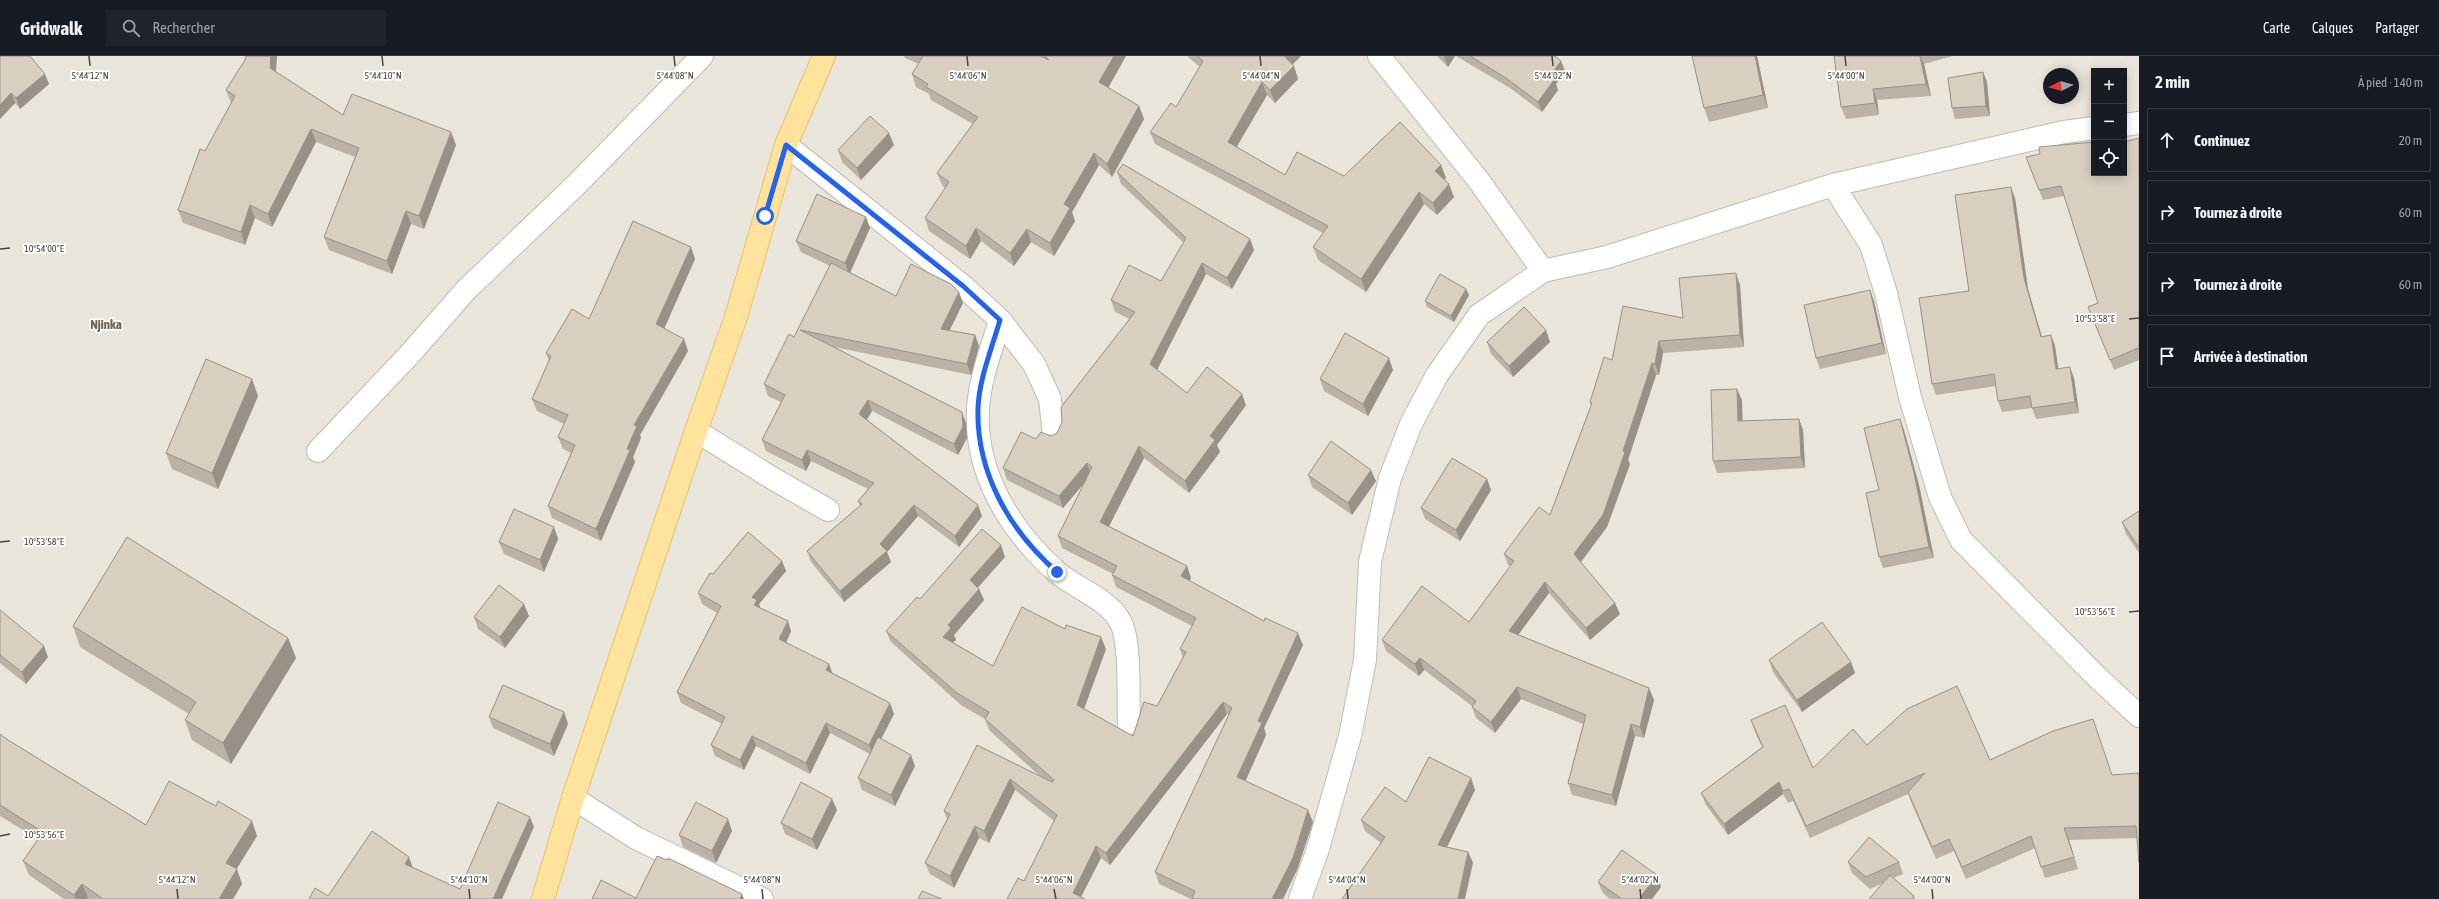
<!DOCTYPE html>
<html lang="fr">
<head>
<meta charset="utf-8">
<style>
  :root { --surface:#171b24; --page:#20242c; --text:#f1f3f6; --muted:#9ea1a6; --line:#363941 }
  body { margin:0; font-family:"Asap Condensed",sans-serif; background:var(--page); color:var(--text) }
  .controls { position:absolute; right:12px; top:12px; display:grid; overflow:hidden; border-radius:0px; box-shadow:0 2px 10px #0003 }
  .controls button { width:36px; height:36px; display:grid; place-items:center; padding:0; border:0; border-bottom:1px solid var(--line); background:var(--surface); color:var(--text); font:20px sans-serif }
  .compass { position:absolute; left:2043px; top:12px; width:36px; height:36px; border-radius:50%; background:var(--surface); box-shadow:0 2px 10px #0003; rotate:264deg }
  .stop { position:absolute; width:12px; height:12px; margin:-9px; border:3px solid #2563eb; border-radius:50%; background:#fff }
  .stop.end { background:#2563eb; border-color:#fff; box-shadow:0 1px 4px #0008 }
  .list { margin:0; padding:0; list-style:none }
  h2 { display:flex; justify-content:space-between; align-items:center; height:52px; margin:0; padding:0 16px; font-size:17px }
  h2 small { font-size:13px; font-weight:400; color:var(--muted) }
  .list li { display:grid; grid-template-columns:26px 1fr auto; gap:12px; align-items:center; box-sizing:border-box; height:64px; margin:0 8px 8px; padding:0 8px; border:1px solid var(--line); border-radius:0px }
  .list b { display:block; font-size:15px; white-space:nowrap }
  .list em { font-size:13px; font-style:normal; color:var(--muted) }
  .icon { flex:none; width:22px; height:22px; fill:none; stroke:currentColor; stroke-width:2; stroke-linecap:round; stroke-linejoin:round }
  .map { position:relative; flex:none; width:2139px; height:843px; overflow:hidden }
  header { display:flex; align-items:center; gap:24px; box-sizing:border-box; height:56px; padding:0 20px; background:var(--surface); border-bottom:1px solid var(--line) }
  header strong { font-size:19px }
  nav { display:flex; gap:22px; margin-inline-start:auto; font-size:14px }
  .search { width:280px; height:36px; background:var(--page); display:flex; align-items:center; gap:10px; box-sizing:border-box; padding:0 14px; border-radius:0px; color:var(--muted); font-size:15px }
  main { display:flex }
  aside { flex:1; background:var(--surface) }
  .map>svg:first-child { display:block }
</style>
</head>
<body>
<header>
<strong>Gridwalk</strong>
<div class="search"><svg class="icon" aria-label="search" viewBox="0 0 24 24"><circle cx="10" cy="10" r="6"/><path d="M15 15l6 6"/></svg>Rechercher</div>
<nav><a>Carte</a><a>Calques</a><a>Partager</a></nav>
</header>
<main>
<div class="map">
<svg width="2139" height="843" viewBox="0 0 2139 843">
  <rect width="100%" height="100%" fill="#f6f3ec"/>
  <path fill="#eae5da" fill-rule="evenodd" d="M0 0H2139V843H0ZM2094 15H2124V117H2094ZM2049 18H2073V42H2049Z"/>
  <g fill="none" stroke-linecap="round" stroke-linejoin="round">
    <g stroke="#c2bbae" stroke-width="24">
      <path id="minor" d="M1379 0 1479 125 1543 215 1607 201 1833 129 2064 76 2094 72
        M2124 69 2139 67
        M786 89 963 230 1000 264 1034 308 1050 343 1054 379
        M1833 129 1871 189 1886 237 1910 341 1940 441 1961 484 2099 623 2139 660
        M1000 264C992 292 980 322 978 352 974 417 1011 476 1058 517 1077 533 1108 543 1120 565 1131 584 1128 642 1129 667
        M696 375 772 422 828 454
        M318 395 409 299 466 234 576 129 702 0
        M573 742 636 782 762 843
        M1300 843 1317 796 1350 680 1365 604 1370 506 1390 422 1411 368 1437 319 1479 259 1543 215"/>
    </g>
    <g stroke="#e6c16a" stroke-width="24">
      <path id="major" d="M543 843 573 742 696 375 736 261 786 89 824 0"/>
    </g>
    <use href="#minor" stroke="#fff" stroke-width="22"/>
    <use href="#major" stroke="#ffe39c" stroke-width="22"/>
  </g>
  <path fill="#bab2a6" d="M246 0H277L276 16 343 59 456 89 424 173 411 168 392 218 329 194 324 181 355 101 316 86 272 171 255 162 245 189 183 167 178 154 205 95 231 47 226 34 245 4Z
    M904 0H1126L1108 32 1139 50 1144 63 1112 121 1099 109 1072 156 1075 165 1054 200 1031 186 1014 210 981 185 970 203 929 175 925 162 945 132 942 129 937 117 973 68 931 44 929 38 916 31 912 18 919 8 905 2Z
    M1188 0H1301L1292 8 1294 10 1298 23 1275 47 1267 39 1237 91 1285 119 1344 120 1441 109 1446 122 1444 123 1454 141 1437 159 1424 148 1366 236 1318 204 1313 191 1323 177 1155 88 1150 76 1176 51 1200 11 1189 2Z
    M1437 0H1455L1448 11Z
    M1456 0H1555L1561 5 1565 15 1556 28 1558 34 1542 56 1510 32Z
    M1692 0H1757L1768 52 1709 66 1704 52Z
    M1834 0H1953L1924 8 1931 40 1877 44 1879 59 1846 63 1841 51Z
    M0 1 49 28 20 53 15 47 0 63Z
    M1983 16 1987 26 1990 60 1955 63 1952 52Z
    M2139 82V304L2114 314 2088 251 2098 247 2064 140 2043 144 2026 101 2094 117Z
    M894 89 861 124 842 106 838 94Z
    M1117 116 1250 183 1254 194 1232 233 1206 218 1157 314 1187 337 1246 349 1217 389 1220 396 1189 437 1144 402 1109 470 1187 510 1191 522 1189 525 1303 589 1264 672 1266 679 1245 725 1313 766 1297 814 1283 843H1191L1159 828 1155 816 1229 659 1227 658 1110 809 1101 802 1024 825 1054 765 1015 734 989 787 979 782 954 832 930 818 925 807 947 763 944 755 977 689 1042 722 989 674 985 663 961 649 891 586 886 575 920 543 1005 501 978 531 984 544 954 579 956 584 953 586 993 610 1065 573 1106 593 1084 653 1133 680 1157 650 1183 602 1180 593 1192 570 1116 531 1112 519 1113 518 1062 492 1058 480 1085 426 1063 452 1007 424 1003 412 1036 383 1051 380 1057 377 1130 263 1115 256 1111 244 1161 225 1184 187 1121 128Z
    M2015 142 2028 233 2042 281 2051 279 2055 290 2058 313 2074 322 2079 357 2036 363 2032 352 2002 356 1998 345 1996 330 1936 339 1932 328 1969 235Z
    M866 161 870 172 850 217 896 240 963 247 949 274 975 279 979 290 971 319 834 291 966 367 967 382 958 399 872 355 867 364 982 460 959 491 918 460 887 496 891 506 844 546 811 506 807 495 860 450 858 445 868 433 811 405 806 415 766 395 762 384 781 346 768 340 764 328 794 281 830 210 801 196 796 185Z
    M691 191 695 203 664 272 684 283 688 295 640 379 641 382 633 401 635 406 601 485 552 462 548 450 571 397 563 393 558 381 564 368 537 355 532 343 549 305 546 297 589 263Z
    M1740 229 1744 291 1663 297 1659 319H1656L1628 404 1630 408 1607 471 1580 506 1620 558 1590 584 1549 537 1518 579 1654 644 1644 682 1635 680 1616 750 1572 739 1568 727 1583 668 1521 643 1495 677 1476 662 1472 651V650L1424 614 1419 620 1386 595 1382 584 1469 566 1510 510 1508 509 1504 498 1550 459 1591 350 1590 346 1612 304Z
    M1466 233 1469 239 1454 266 1427 251 1425 245Z
    M1874 245 1886 298 1820 313 1816 302Z
    M1487 286H1550L1513 321 1491 298Z
    M1393 314 1368 360 1324 335 1320 323Z
    M258 340 218 433 172 413 166 397Z
    M1742 344V365L1799 363 1803 374 1805 412 1717 417 1713 405Z
    M1900 363 1904 374 1919 429 1934 502 1883 512 1879 501V434Z
    M1308 419 1376 425 1352 459 1312 431Z
    M1487 423 1491 434 1460 485 1425 463 1421 452Z
    M2139 455V497L2126 478 2122 466Z
    M554 471 558 483 544 516 504 498 499 486Z
    M782 505 786 515 759 548 760 552 791 575 786 586 894 658 881 683 915 710 895 750 862 734 858 722 870 698 830 677 810 718 756 690 744 714 715 700 711 689 722 668 681 647 677 636 717 557 702 548 698 537 713 518Z
    M0 554 48 601 26 628 0 607Z
    M529 560 505 592 478 573 474 561Z
    M73 570 288 582 296 602 231 708 192 684 185 664 189 658 80 591Z
    M1769 604 1851 606 1855 617 1802 656 1773 616Z
    M564 656 568 668 554 700 493 672 489 661Z
    M1751 664 1813 712 1867 689 2112 719 2139 717 2137 782 2069 784 2078 813 2045 822 2035 792 1966 823 1954 795 1936 803 1912 748 1908 738 1810 782 1793 745 1788 747 1783 738 1728 779 1706 749 1701 737 1762 691 1755 676Z
    M0 678 8 684 146 769 257 780 236 813 242 828 233 843H89L88 842 87 843H64L29 819 23 805 38 783 0 760Z
    M1471 722 1475 734 1447 791 1468 796 1473 807 1381 787 1365 775 1361 764Z
    M832 743 837 754 817 794 785 778 781 767Z
    M728 763 732 775 716 807 683 791 679 779Z
    M1848 806H1899L1903 818 1893 822 1914 840 1915 843H1869L1883 827 1870 833 1852 817Z
    M1598 826 1661 831 1652 843H1610L1603 837Z"/>
  <path fill="#979187" d="M271 0H277L275 25 270 12Z
    M1114 0H1126L1104 39 1099 26Z
    M1284 0H1301L1289 12Z
    M1445 0H1455L1448 11 1444 1Z
    M1755 0H1757L1768 52 1763 39Z
    M1920 0 1924 8 1931 40 1926 28Z
    M1561 5 1565 15 1556 28 1558 34 1542 56 1538 46 1550 20Z
    M1294 10 1298 23 1275 47 1270 34Z
    M1983 16 1987 26 1990 60 1986 50Z
    M45 18 49 28 20 53 16 42Z
    M1262 26 1267 39 1232 98 1228 86Z
    M1873 33 1877 44 1879 59 1875 47Z
    M11 37 15 47 0 63V49Z
    M1139 50 1144 63 1112 121 1107 108Z
    M311 73 316 86 272 171 268 158Z
    M451 76 456 89 424 173 419 160Z
    M889 77 894 89 861 124 857 112Z
    M1094 97 1099 109 1072 156 1075 165 1054 200 1050 187 1064 148Z
    M1441 109 1446 122 1439 128 1435 115Z
    M1449 128 1454 141 1437 159 1433 147Z
    M2011 131 2015 142 2028 233 2045 292 2041 281 2024 222Z
    M1419 136 1424 148 1366 236 1361 223Z
    M250 149 255 162 245 189 241 176Z
    M406 155 411 168 392 218 387 205Z
    M866 161 870 172 849 219 845 207Z
    M976 172 981 185 970 203 966 190Z
    M1027 173 1031 186 1014 210 1010 197Z
    M1250 183 1254 194 1232 233 1227 222Z
    M691 191 695 203 661 280 656 268Z
    M1202 207 1206 218 1154 320 1150 308Z
    M1736 217 1740 229 1744 291 1740 279Z
    M1466 233 1469 239 1454 266 1451 260Z
    M1870 234 1874 245 1886 298 1882 287Z
    M959 236 963 247 945 284 941 273Z
    M1546 274 1550 286 1513 321 1509 310Z
    M975 279 979 290 971 319 967 308Z
    M2051 279 2055 290 2060 324 2056 313Z
    M684 283 688 295 640 379 641 382 633 401 635 406 601 485 596 473 627 393 634 369Z
    M1659 285 1663 297 1659 319 1655 308Z
    M1389 302 1393 314 1368 360 1363 348Z
    M1652 307 1656 319 1628 404 1630 408 1607 471 1578 510 1574 498 1623 395Z
    M2070 311 2074 322 2079 357 2075 346Z
    M252 323 258 340 218 433 212 417Z
    M1737 333 1742 344 1743 376 1738 365Z
    M1242 338 1246 349 1217 389 1220 396 1189 437 1185 425 1210 380Z
    M868 344 872 355 863 369 859 358Z
    M962 356 966 367 967 382 958 399 954 388Z
    M1799 363 1803 374 1805 412 1801 401Z
    M1900 363 1904 374 1919 429 1934 502 1929 491Z
    M1139 390 1144 402 1105 478 1100 466Z
    M807 394 811 405 806 415 802 404Z
    M1087 407 1091 419 1063 452 1059 440Z
    M1371 414 1376 425 1352 459 1348 447Z
    M1487 423 1491 434 1460 485 1456 474Z
    M914 449 918 460 887 496 891 506 844 546 840 535Z
    M978 449 982 460 959 491 955 480Z
    M554 471 558 483 544 516 540 504Z
    M1001 489 1005 501 974 536 970 524Z
    M782 505 786 515 759 548 761 554 754 549 752 541Z
    M1187 510 1191 522 1186 532 1181 520Z
    M1545 526 1549 537 1513 586 1509 575Z
    M979 533 984 544 954 579 956 584 947 592 943 581 948 569Z
    M1615 547 1620 558 1590 584 1586 572Z
    M524 548 529 560 505 592 500 581Z
    M788 565 791 575 783 594 779 583Z
    M1298 577 1303 589 1264 672 1266 679 1242 733 1237 721 1258 665Z
    M1101 581 1106 593 1081 661 1077 649Z
    M288 582 296 602 231 708 223 687Z
    M44 590 48 601 26 628 22 616Z
    M1420 602 1424 614 1419 620 1415 608Z
    M1851 606 1855 617 1802 656 1797 644Z
    M829 608 833 619 826 614Z
    M1517 631 1521 643 1495 677 1491 666Z
    M1649 632 1654 644 1644 682 1640 671Z
    M1223 646 1227 658 1110 809 1106 797Z
    M890 647 894 658 873 699 869 689Z
    M564 656 568 668 554 700 550 688Z
    M826 667 830 677 810 718 806 707Z
    M1631 668 1635 680 1616 750 1612 739Z
    M752 680 756 690 744 714 740 704Z
    M911 699 915 710 895 750 891 739Z
    M1471 722 1475 734 1442 801 1438 789Z
    M1010 723 1015 734 989 787 984 775Z
    M1779 726 1783 738 1728 779 1724 768Z
    M832 743 837 754 817 794 812 783Z
    M1308 754 1313 766 1297 814 1283 843H1272Z
    M530 761 534 771 502 843H493Z
    M728 763 732 775 716 807 712 795Z
    M252 765 257 780 231 822 226 807Z
    M975 770 979 782 954 832 950 820Z
    M2064 772 2069 784 2078 813 2074 801Z
    M1096 790 1101 802 1080 843 1073 837Z
    M1468 796 1473 807 1465 843H1458Z
    M409 801 413 812 405 808Z
    M237 813 242 828 233 843H219Z
    M1657 819 1661 831 1652 843H1639Z
    M82 828 88 842 87 843H76L74 839Z
    M742 838 744 843H740Z"/>
  <path fill="#d8cfc1" stroke="#979187" d="M1 0H30L45 18 16 42 11 37 0 49V1Z
    M246 0H271L270 12 343 59 352 38 451 76 419 160 406 155 387 205 324 181 359 92 311 73 268 158 250 149 241 176 178 154 200 93 205 95 235 40 226 34 245 4Z
    M923 0H1040L1049 4 1045 0H1114L1099 26 1139 50 1107 108 1094 97 1064 148 1070 152 1050 187 1027 173 1010 197 976 172 966 190 925 162 949 126 937 117 978 61 926 31 928 28 912 18Z
    M1197 0H1284L1294 10 1270 34 1262 26 1228 86 1285 119 1297 96 1344 120 1400 66 1441 109 1435 115 1449 128 1433 147 1419 136 1361 223 1313 191 1328 170 1150 76 1171 47 1176 51 1203 5Z
    M1470 0H1555L1561 5 1550 20 1554 24 1538 46 1506 22Z
    M1692 0H1755L1763 39 1704 52Z
    M1834 0H1920L1926 28 1873 33 1875 47 1841 51Z
    M1983 16 1986 50 1952 52 1948 22Z
    M870 60 889 77 857 112 838 94Z
    M2139 82V294L2138 292 2110 304 2088 251 2098 247 2061 130 2039 134 2026 101 2040 98 2039 91 2094 86V117H2124V86Z
    M1123 108 1250 183 1227 222 1202 207 1150 308 1187 337 1207 311 1242 338 1210 380 1215 384 1185 425 1139 390 1100 466 1187 510 1181 520 1264 565 1265 562 1298 577 1258 665 1262 667 1237 721 1308 754 1293 802 1272 843H1195L1192 842 1195 835 1155 816 1232 652 1223 646 1106 797 1096 790 1073 837 1085 843H1007L1018 822 1024 825 1057 759 1010 723 984 775 975 770 950 820 925 807 950 758 944 755 977 689 1052 726 1054 724 985 663 989 656 957 637 886 575 917 541 920 543 982 473 1001 489 970 524 979 533 948 569 951 572 943 581 993 610 1022 551 1065 573 1066 569 1101 581 1077 649 1133 680 1144 646 1157 650 1186 596 1180 593 1196 562 1112 519 1117 510 1058 480 1092 411 1087 407 1059 440 1003 412 1021 376 1036 383 1041 376 1051 380 1057 377 1062 366 1061 351 1135 256 1111 244 1129 209 1161 225 1186 182 1117 116Z
    M2011 131 2024 222 2041 281 2051 279 2056 313 2070 311 2075 346 2032 352 2030 340 1998 345 1994 318 1932 328 1919 242 1969 235 1955 139Z
    M817 138 866 161 845 207 796 185Z
    M633 165 691 191 656 268 684 283 634 369 637 370 627 393 630 394 596 473 548 450 575 389 558 381 568 359 532 343 551 300 546 297 572 253 589 263Z
    M831 207 896 240 911 208 951 228 959 236 941 273 975 279 967 308 800 274 962 356 963 371 954 388 868 344 859 358 978 449 955 480 914 449 880 488 887 495 840 535 807 495 862 448 858 445 874 427 807 394 802 404 762 384 785 339 764 328 789 278 794 281Z
    M1736 217 1740 279 1659 285 1655 308 1652 307 1623 395 1625 396 1603 459 1574 498 1615 547 1586 572 1545 526 1509 575 1649 632 1640 671 1631 668 1612 739 1568 727 1586 659 1517 631 1491 666 1472 651 1476 645 1420 602 1415 608 1382 584 1422 530 1469 566 1514 505 1504 498 1539 451 1550 459 1592 347 1590 346 1604 301 1612 304 1623 250 1683 262 1679 222Z
    M1440 218 1466 233 1451 260 1425 245Z
    M1870 234 1882 287 1816 302 1804 249Z
    M1524 251 1546 274 1509 310 1487 286Z
    M1345 277 1389 302 1363 348 1320 323Z
    M206 303 252 323 212 417 166 397Z
    M1737 333 1738 365 1799 363 1801 401 1713 405 1711 334Z
    M1900 363 1914 417 1929 491 1879 501 1866 437 1879 434 1864 372Z
    M1331 385 1371 414 1348 447 1308 419Z
    M1452 402 1487 423 1456 474 1421 452Z
    M514 453 554 471 540 504 499 486Z
    M2139 455V492L2122 466Z
    M748 476 782 505 752 541 757 544 754 549 788 565 779 583 829 608 826 614 890 647 869 689 826 667 806 707 752 680 740 704 711 689 725 661 677 636 721 550 698 537 710 517 713 518Z
    M127 481 288 582 223 687 185 664 196 646 73 570Z
    M499 529 524 548 500 581 474 561Z
    M0 554 44 590 22 616 0 599Z
    M1822 566 1851 606 1797 644 1769 604Z
    M503 629 564 656 550 688 489 661Z
    M1957 630 1990 704 2053 675 2093 663 2112 719 2139 717V807L2136 770 2064 772 2074 801 2041 811 2031 780 1962 811 1949 783 1932 791 1908 736 1925 717 1806 770 1789 733 1783 735 1779 726 1724 768 1701 737 1763 691 1751 664 1785 649 1813 712 1853 673 1867 689 1907 653Z
    M0 678 8 684 146 769 169 725 216 750 218 745 252 765 226 807 237 813 219 843H103L82 828 74 839 23 805 43 776 0 749Z
    M878 681 911 699 891 739 858 722Z
    M1429 701 1471 722 1438 789 1468 796 1458 843H1342L1385 781 1361 764 1385 731 1406 746Z
    M801 726 832 743 812 783 781 767Z
    M498 746 530 761 493 843H309L315 832 328 840 372 775 409 801 405 808 460 833Z
    M696 746 728 763 712 795 679 779Z
    M1869 781 1899 806 1866 821 1848 806Z
    M1622 794 1657 819 1639 843H1622L1598 826Z
    M657 800 667 804 668 802 742 838 740 843H592L601 824 636 842Z
    M1890 819 1914 840 1912 843H1869Z
    M922 835 942 843H918Z"/>
  <g fill="none" stroke-linecap="round" stroke-linejoin="round">
    <path stroke="#2563eb" stroke-width="5" d="M765 160 786 89 963 230 1000 264C992 292 979 323 978 352 976 417 1010 475 1057 516"/>
  </g>
  <path fill="none" stroke="#4b4439" stroke-width="1.5" d="M89 0 90 10M382 0 383 10M674 0 675 10M967 0 968 10M1260 0 1261 10M1552 0 1553 10M1845 0 1846 10M0 193 10 192M2129 263 2139 262M0 486 10 485M2129 556 2139 555M0 780 10 778M177 833 178 843M469 833 470 843M762 833 763 843M1054 833 1056 843M1347 833 1348 843M1640 833 1641 843M1932 833 1933 843"/>
  <g text-anchor="middle" dominant-baseline="central" stroke-width="3.5" stroke-linejoin="round" paint-order="stroke">
    <g font-size="13" font-weight="bold" fill="#6e6250" stroke="#fff">
      <text x="106" y="268">Njinka</text>
    </g>
  </g>
  <g font-size="10" text-anchor="middle" fill="#4b4439" stroke="#fff" stroke-width="3.5" stroke-linejoin="round" paint-order="stroke">
    <text x="90" y="23">5°44'12"N</text>
    <text x="383" y="23">5°44'10"N</text>
    <text x="675" y="23">5°44'08"N</text>
    <text x="968" y="23">5°44'06"N</text>
    <text x="1261" y="23">5°44'04"N</text>
    <text x="1553" y="23">5°44'02"N</text>
    <text x="1846" y="23">5°44'00"N</text>
    <text x="44" y="196">10°54'00"E</text>
    <text x="2095" y="266">10°53'58"E</text>
    <text x="44" y="489">10°53'58"E</text>
    <text x="2095" y="559">10°53'56"E</text>
    <text x="44" y="782">10°53'56"E</text>
    <text x="177" y="827">5°44'12"N</text>
    <text x="469" y="827">5°44'10"N</text>
    <text x="762" y="827">5°44'08"N</text>
    <text x="1054" y="827">5°44'06"N</text>
    <text x="1347" y="827">5°44'04"N</text>
    <text x="1640" y="827">5°44'02"N</text>
    <text x="1932" y="827">5°44'00"N</text>
  </g>
</svg>
<div class="controls">
<button>+</button>
<button>−</button>
<button><svg class="icon" aria-label="locate" viewBox="0 0 24 24"><circle cx="12" cy="12" r="6"/><path d="M12 2v4M12 18v4M2 12h4M18 12h4"/></svg></button>
</div>
<svg class="compass" viewBox="-18 -18 36 36"><path d="M0-13l5 13h-10z" fill="#e53935"/><path d="M0 13l5-13h-10z" fill="#9ea1a6"/></svg>
<div class="stop" style="left:765px;top:160px"></div>
<div class="stop end" style="left:1057px;top:516px"></div>
</div>
<aside>
<h2>2 min<small>À pied · 140 m</small></h2>
<ul class="list">
<li><svg class="icon" aria-label="ahead" viewBox="0 0 24 24"><path d="M12 20V5M6 11l6-6 6 6"/></svg><div><b>Continuez</b></div><em>20 m</em></li>
<li><svg class="icon" aria-label="right" viewBox="0 0 24 24"><path d="M7 20v-9h11M14 6l5 5-5 5"/></svg><div><b>Tournez à droite</b></div><em>60 m</em></li>
<li><svg class="icon" aria-label="right" viewBox="0 0 24 24"><path d="M7 20v-9h11M14 6l5 5-5 5"/></svg><div><b>Tournez à droite</b></div><em>60 m</em></li>
<li><svg class="icon" aria-label="arrive" viewBox="0 0 24 24"><path d="M6 21V4h12l-3 4 3 4H6"/></svg><div><b>Arrivée à destination</b></div></li>
</ul>
</aside>
</main>
</body>
</html>
